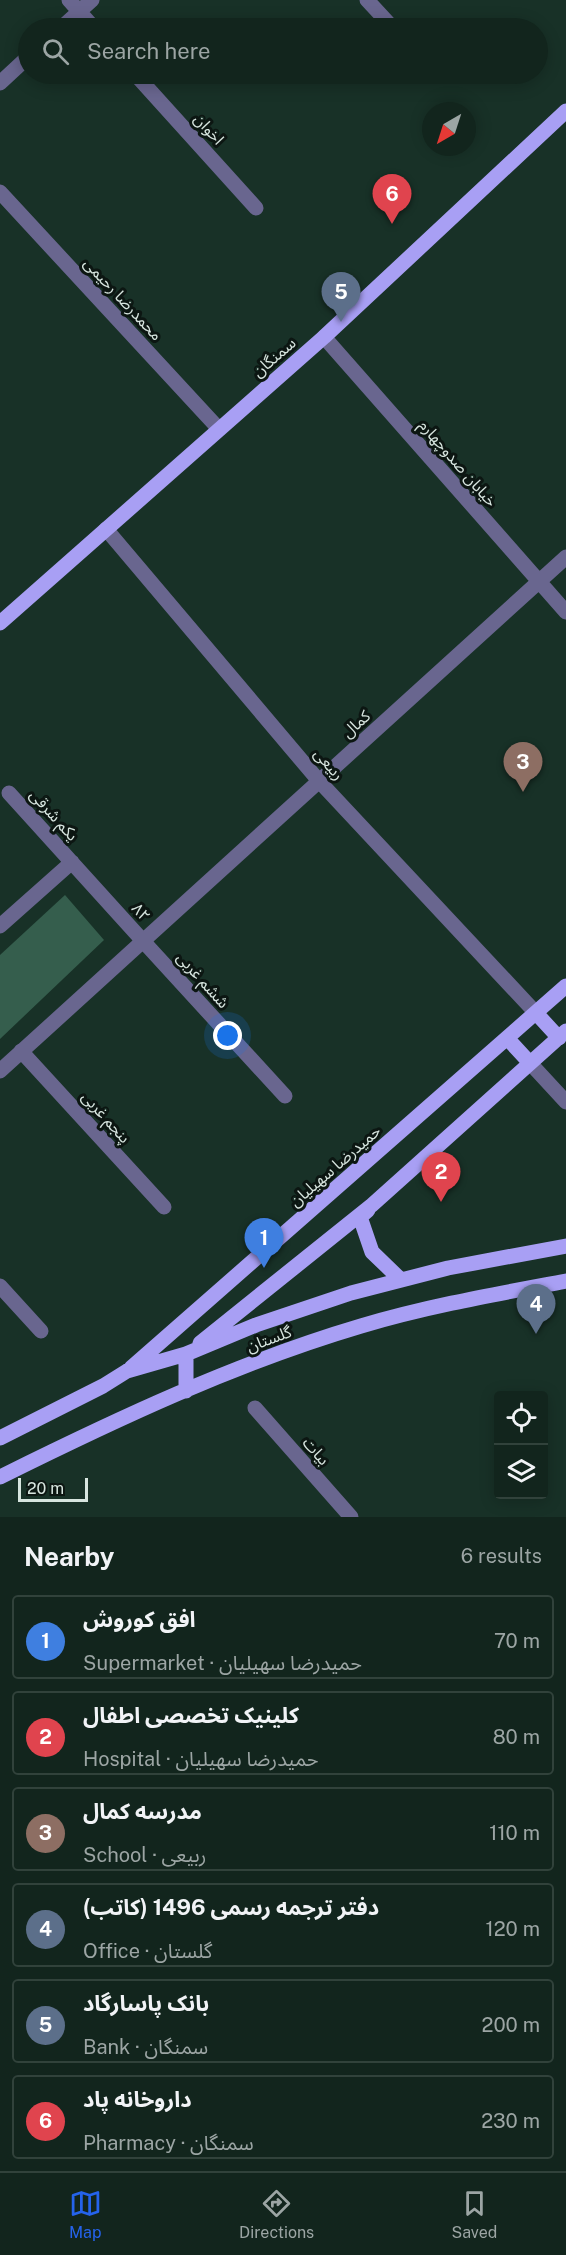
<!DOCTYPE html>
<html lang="en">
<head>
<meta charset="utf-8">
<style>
  :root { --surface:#12251d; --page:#1f312a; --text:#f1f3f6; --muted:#9ca5a4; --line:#31423b; --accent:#2563eb }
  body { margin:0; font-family:"Public Sans","Noto Sans Arabic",sans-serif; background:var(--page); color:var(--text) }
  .controls { position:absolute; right:18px; bottom:18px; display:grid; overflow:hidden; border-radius:6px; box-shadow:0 3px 15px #0003 }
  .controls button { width:54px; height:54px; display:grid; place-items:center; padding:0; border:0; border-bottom:2px solid var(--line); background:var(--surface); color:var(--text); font:30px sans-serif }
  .compass { position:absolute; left:422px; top:102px; width:54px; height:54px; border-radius:50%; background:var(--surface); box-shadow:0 3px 15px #0003; rotate:219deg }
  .scale { position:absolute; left:18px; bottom:15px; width:70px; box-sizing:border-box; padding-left:6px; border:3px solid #d7e5df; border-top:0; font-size:16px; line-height:21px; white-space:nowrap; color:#d7e5df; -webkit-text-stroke:4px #0c1612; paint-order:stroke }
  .you { position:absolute; left:228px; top:1036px; width:21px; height:21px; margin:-15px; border:4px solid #fff; border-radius:50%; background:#1a73e8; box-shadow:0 0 0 9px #1a73e833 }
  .badge { display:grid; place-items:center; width:39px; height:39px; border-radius:50%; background:var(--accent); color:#fff; font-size:20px; font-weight:700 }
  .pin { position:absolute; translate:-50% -50px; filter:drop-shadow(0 2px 3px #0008) }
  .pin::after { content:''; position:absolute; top:32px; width:21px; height:18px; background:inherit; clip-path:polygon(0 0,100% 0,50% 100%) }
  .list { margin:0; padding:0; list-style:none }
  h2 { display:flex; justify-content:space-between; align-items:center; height:78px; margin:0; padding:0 24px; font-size:26px }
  h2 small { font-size:20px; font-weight:400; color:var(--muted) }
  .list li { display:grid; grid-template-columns:39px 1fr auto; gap:18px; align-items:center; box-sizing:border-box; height:84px; margin:0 12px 12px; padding:0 12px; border:2px solid var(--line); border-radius:6px }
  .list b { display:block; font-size:22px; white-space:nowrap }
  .list p { margin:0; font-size:20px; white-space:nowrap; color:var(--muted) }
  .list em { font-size:20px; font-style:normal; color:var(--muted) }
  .icon { flex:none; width:33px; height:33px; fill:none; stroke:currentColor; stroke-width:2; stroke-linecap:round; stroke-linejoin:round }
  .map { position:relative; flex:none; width:566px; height:1517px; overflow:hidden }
  .search { position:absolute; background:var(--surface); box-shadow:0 3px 15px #0003; left:18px; right:18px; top:18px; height:66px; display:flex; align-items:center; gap:15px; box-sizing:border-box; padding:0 21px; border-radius:33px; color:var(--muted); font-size:22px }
  .sheet { height:654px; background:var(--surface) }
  nav { display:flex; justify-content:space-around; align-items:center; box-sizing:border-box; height:84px; border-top:2px solid var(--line); background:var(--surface); font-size:16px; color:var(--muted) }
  nav a { display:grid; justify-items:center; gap:3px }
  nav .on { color:var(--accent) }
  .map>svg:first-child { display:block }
</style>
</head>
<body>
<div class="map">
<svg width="566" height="1517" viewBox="0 0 566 1517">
  <rect width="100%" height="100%" fill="#183127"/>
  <path fill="#355e4d" d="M65 895 104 940 0 1039V955Z"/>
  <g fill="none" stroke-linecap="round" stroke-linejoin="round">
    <path stroke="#69668f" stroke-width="15" d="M69 0 94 28
      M367 0 393 28
      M61 28 92 0
      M135 74 256 208
      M0 83 28 57
      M0 192 219 429
      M324 337 566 612
      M106 529 319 781 536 1013
      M0 926 72 862
      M21 1051 164 1207
      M530 1063 566 1102
      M0 1071 143 941 9 793
      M285 1096 143 941 566 557
      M0 1286 41 1331
      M255 1408 351 1517"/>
    <path stroke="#a89ff4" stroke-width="15" d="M0 623 324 337 566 111
      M536 1013 559 1038
      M507 1038 530 1063
      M368 1210 360 1217 372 1252 401 1280
      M200 1343 372 1205 566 1031
      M186 1354V1391
      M131 1368 566 986
      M0 1438 103 1386 127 1371 186 1354 256 1325 351 1293 448 1268 566 1246
      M0 1477C117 1419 236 1363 361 1326 428 1306 497 1294 566 1281"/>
  </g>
  <g text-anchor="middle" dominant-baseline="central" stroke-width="6" stroke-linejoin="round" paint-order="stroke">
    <g font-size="16" fill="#d7e5df" stroke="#0c1612">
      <text transform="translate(209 129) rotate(48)">اخوان</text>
      <text transform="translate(123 299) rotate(47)">محمدرضا رحیمی</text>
      <text transform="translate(274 357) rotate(-41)">سمنگان</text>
      <text transform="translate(458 463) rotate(49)">خیابان صدوچهارم</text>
      <text transform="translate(356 724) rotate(-42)">کمال</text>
      <text transform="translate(329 764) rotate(49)">ربیعی</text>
      <text transform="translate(54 815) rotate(48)">یکم شرقی</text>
      <text transform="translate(141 912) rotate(48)">۸۲</text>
      <text transform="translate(203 980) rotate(48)">ششم غربی</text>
      <text transform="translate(106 1117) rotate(48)">پنجم غربی</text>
      <text transform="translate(335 1166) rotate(-41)">حمیدرضا سهیلیان</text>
      <text transform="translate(269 1339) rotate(-20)">گلستان</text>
      <text transform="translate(316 1451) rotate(49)">بیات</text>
    </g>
  </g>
</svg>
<div class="controls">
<button><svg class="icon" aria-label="locate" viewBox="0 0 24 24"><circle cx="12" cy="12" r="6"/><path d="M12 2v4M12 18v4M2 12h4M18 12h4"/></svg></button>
<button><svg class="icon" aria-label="layers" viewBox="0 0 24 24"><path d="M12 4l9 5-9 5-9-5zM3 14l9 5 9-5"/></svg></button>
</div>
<svg class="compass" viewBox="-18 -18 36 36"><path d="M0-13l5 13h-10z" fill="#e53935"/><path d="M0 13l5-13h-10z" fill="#9ca5a4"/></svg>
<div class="scale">20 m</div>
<div class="you"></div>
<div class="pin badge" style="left:264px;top:1268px;background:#3f7fe0">1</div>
<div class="pin badge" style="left:441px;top:1202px;background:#e0444e">2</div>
<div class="pin badge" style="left:523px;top:792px;background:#8d6e63">3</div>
<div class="pin badge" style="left:536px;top:1334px;background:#5c6f8a">4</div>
<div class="pin badge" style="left:341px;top:322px;background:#5c6f8a">5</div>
<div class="pin badge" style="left:392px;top:224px;background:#e0444e">6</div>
<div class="search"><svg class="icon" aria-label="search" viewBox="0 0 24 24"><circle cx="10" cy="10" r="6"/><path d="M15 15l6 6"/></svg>Search here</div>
</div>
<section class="sheet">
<h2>Nearby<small>6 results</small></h2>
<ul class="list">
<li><span class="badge" style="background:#3f7fe0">1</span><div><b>افق کوروش</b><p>Supermarket · حمیدرضا سهیلیان</p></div><em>70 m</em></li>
<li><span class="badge" style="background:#e0444e">2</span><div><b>کلینیک تخصصی اطفال</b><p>Hospital · حمیدرضا سهیلیان</p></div><em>80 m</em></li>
<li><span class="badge" style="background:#8d6e63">3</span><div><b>مدرسه کمال</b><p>School · ربیعی</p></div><em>110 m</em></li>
<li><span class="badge" style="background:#5c6f8a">4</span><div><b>دفتر ترجمه رسمی 1496 (کاتب)</b><p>Office · گلستان</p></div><em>120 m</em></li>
<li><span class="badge" style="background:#5c6f8a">5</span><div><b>بانک پاسارگاد</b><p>Bank · سمنگان</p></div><em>200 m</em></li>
<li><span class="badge" style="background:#e0444e">6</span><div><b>داروخانه پاد</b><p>Pharmacy · سمنگان</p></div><em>230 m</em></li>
</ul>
</section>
<nav>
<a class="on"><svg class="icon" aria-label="map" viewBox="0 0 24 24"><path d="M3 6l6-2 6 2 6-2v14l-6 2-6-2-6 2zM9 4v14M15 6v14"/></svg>Map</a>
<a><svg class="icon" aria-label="directions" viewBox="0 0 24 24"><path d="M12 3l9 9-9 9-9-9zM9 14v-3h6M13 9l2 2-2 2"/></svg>Directions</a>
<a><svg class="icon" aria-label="saved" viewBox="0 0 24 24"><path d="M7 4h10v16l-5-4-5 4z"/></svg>Saved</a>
</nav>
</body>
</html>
